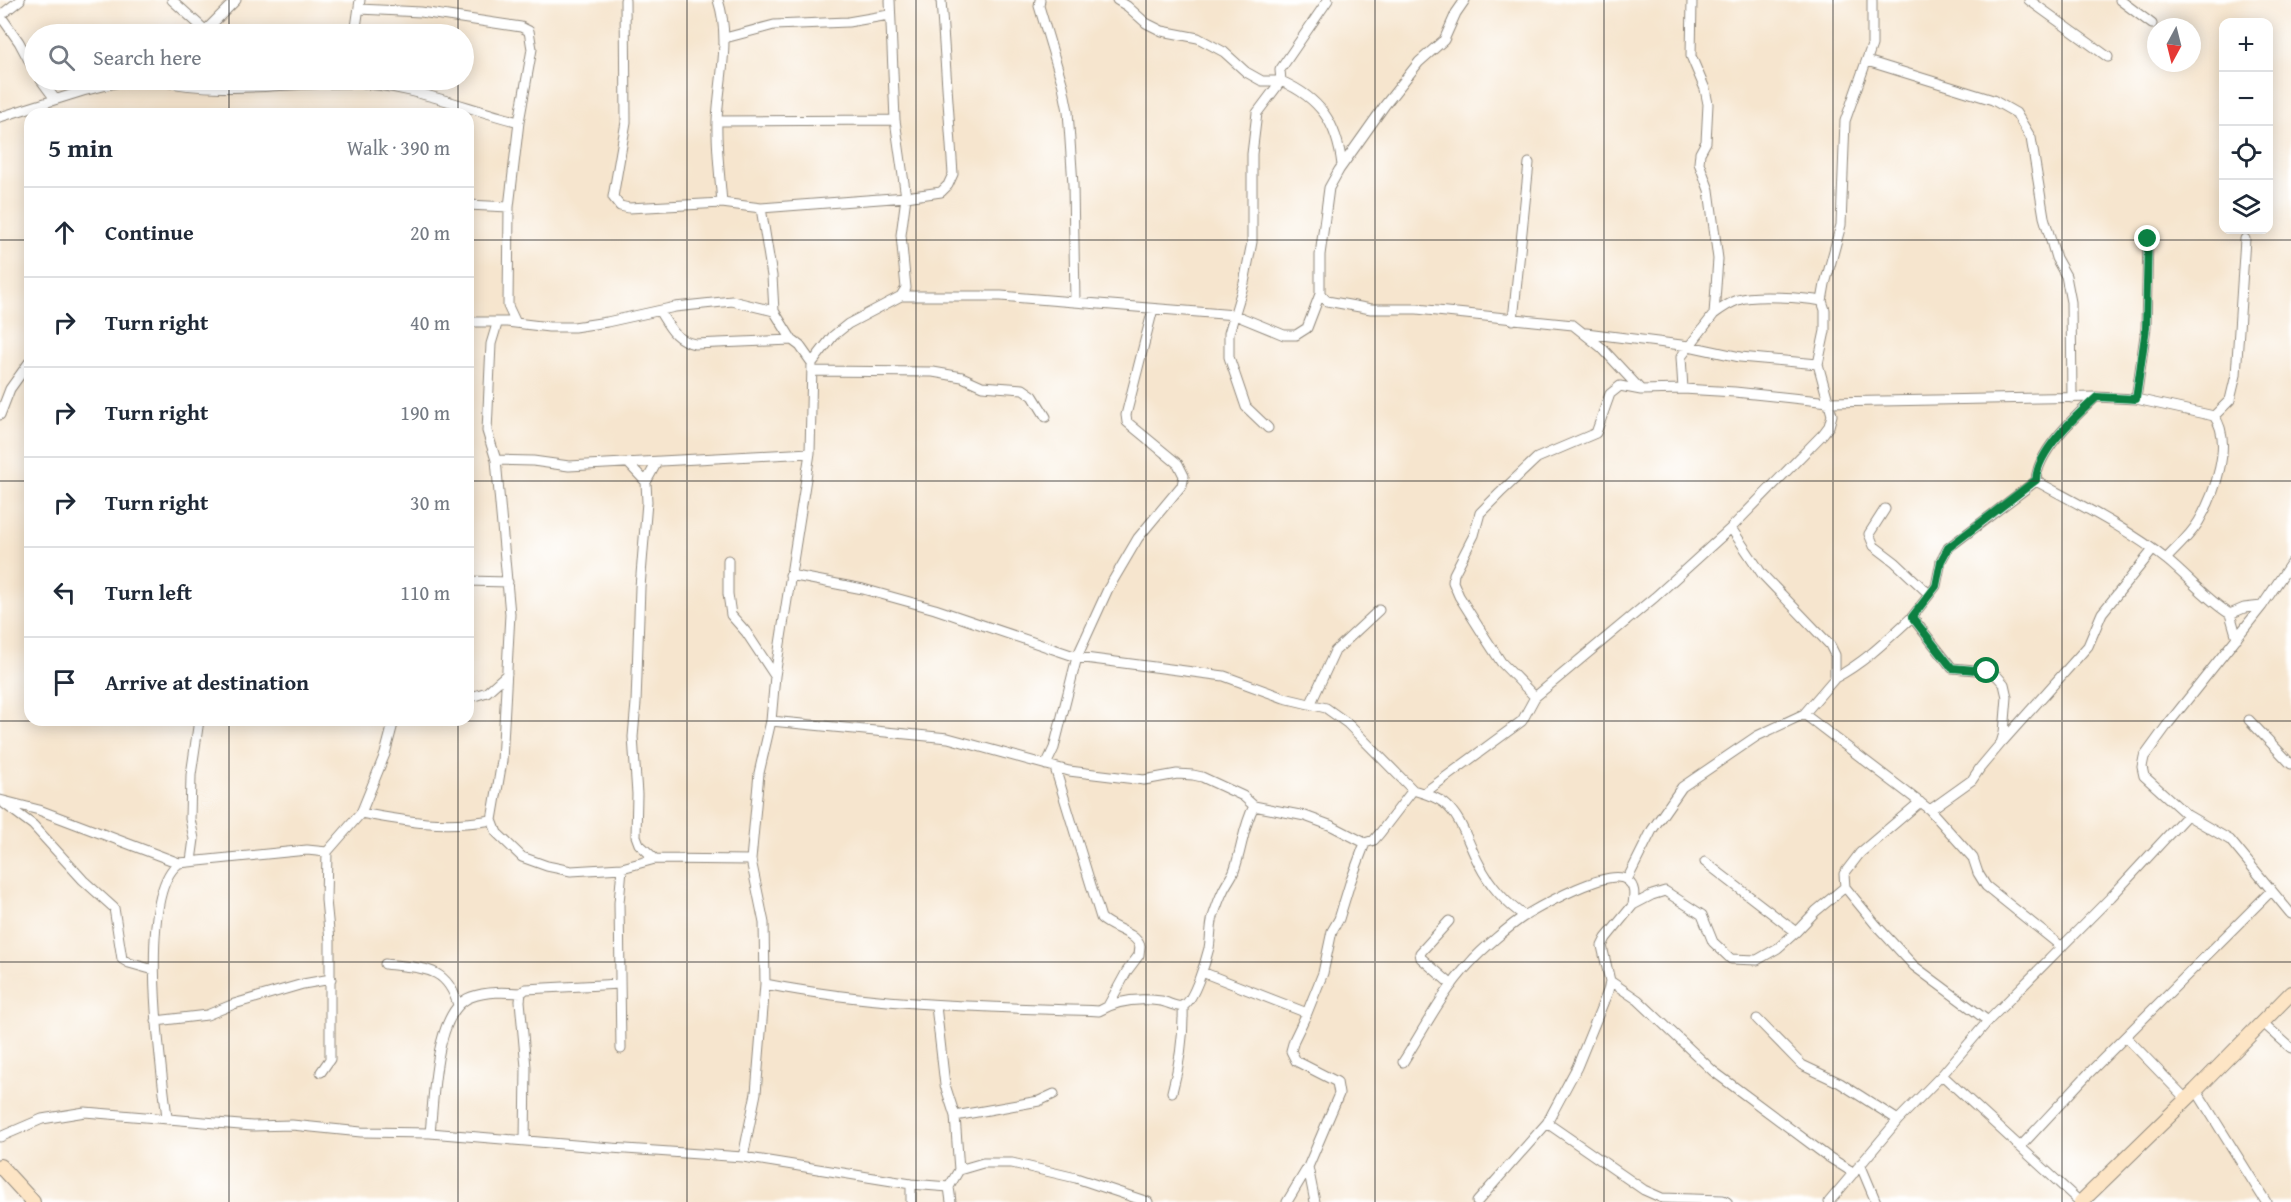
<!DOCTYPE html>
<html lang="en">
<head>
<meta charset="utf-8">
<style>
  :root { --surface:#fff; --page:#f2f2f3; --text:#1f2937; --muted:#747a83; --line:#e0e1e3 }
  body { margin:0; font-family:"Gentium Book Plus",serif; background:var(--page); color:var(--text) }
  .controls { position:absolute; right:18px; top:18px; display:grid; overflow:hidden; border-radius:12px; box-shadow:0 3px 15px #0003 }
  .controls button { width:54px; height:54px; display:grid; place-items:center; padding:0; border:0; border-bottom:2px solid var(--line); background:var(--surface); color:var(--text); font:30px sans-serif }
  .compass { position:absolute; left:2147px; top:18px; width:54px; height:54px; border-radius:50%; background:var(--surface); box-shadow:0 3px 15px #0003; rotate:187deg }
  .stop { position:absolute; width:18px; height:18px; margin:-14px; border:4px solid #0b8043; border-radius:50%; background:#fff }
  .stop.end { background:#0b8043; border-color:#fff; box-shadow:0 2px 6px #0008 }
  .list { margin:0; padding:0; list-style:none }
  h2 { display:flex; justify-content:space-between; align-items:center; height:78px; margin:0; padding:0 24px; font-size:26px }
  h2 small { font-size:20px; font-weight:400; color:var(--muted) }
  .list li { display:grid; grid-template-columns:39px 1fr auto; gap:18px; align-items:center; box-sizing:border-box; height:90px; padding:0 24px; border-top:2px solid var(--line) }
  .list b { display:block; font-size:22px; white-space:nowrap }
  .list em { font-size:20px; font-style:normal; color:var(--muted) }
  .icon { flex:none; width:33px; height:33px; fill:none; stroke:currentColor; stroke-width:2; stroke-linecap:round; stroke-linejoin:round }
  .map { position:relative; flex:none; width:2291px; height:1202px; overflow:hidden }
  .search { position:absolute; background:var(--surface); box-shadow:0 3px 15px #0003; left:24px; top:24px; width:450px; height:66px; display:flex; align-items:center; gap:15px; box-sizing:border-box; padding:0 21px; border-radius:33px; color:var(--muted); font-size:22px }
  .panel { position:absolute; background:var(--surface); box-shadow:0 3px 15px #0003; left:24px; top:108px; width:450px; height:618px; border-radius:18px }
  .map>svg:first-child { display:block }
</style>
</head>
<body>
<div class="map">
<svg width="2291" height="1202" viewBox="0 0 2291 1202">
  <rect width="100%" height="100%" fill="#fff"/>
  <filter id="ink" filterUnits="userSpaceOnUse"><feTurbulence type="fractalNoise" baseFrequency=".0167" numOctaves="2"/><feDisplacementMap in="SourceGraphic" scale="12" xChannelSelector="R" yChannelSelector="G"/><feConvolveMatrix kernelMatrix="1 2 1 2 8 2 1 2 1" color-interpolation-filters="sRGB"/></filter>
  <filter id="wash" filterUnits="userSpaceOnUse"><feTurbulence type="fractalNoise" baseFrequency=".008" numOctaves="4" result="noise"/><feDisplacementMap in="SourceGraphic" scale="24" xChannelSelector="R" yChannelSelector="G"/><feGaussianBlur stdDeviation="1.35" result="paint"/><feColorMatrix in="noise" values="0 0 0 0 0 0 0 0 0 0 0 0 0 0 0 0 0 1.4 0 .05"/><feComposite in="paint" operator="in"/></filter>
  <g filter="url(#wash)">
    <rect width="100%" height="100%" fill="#f6e5ce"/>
  </g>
  <g filter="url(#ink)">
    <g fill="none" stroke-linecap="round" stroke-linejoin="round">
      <g stroke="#90887c" stroke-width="11">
        <path id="street" d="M172 0 205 30
          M625 0 626 122 613 197 620 206 629 208 722 203
          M718 0C731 40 719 79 717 120 716 147 720 176 722 203L761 208 772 276 774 311 792 340 800 346 812 363 810 453 775 676 771 721 759 773 751 860 764 923 765 984 756 1093 743 1157
          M1040 0 1039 6 1063 86 1068 111 1073 185 1075 302
          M1117 0 1127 6 1146 23 1162 31 1198 38 1224 52 1246 72 1262 81H1281L1257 113 1252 154V242L1244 283 1229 333V357L1246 407 1268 428
          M1328 0 1280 70 1281 81C1320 98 1337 123 1342 165
          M1465 0 1456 13 1444 40 1419 62 1385 105 1339 170 1329 188 1320 255V294L1327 301 1371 309H1417L1573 325 1602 348 1641 390
          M2029 0 2108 57
          M2120 0 2152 24
          M359 9 421 12 521 27 529 31 532 49 519 122 509 207 508 306 516 323
          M0 15 19 42 34 70
          M1 15 20 0
          M202 34 236 0
          M355 34 360 0
          M725 38 774 25 848 22 889 15
          M1867 61 1993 100 2016 113 2031 138 2044 217 2056 258 2066 276 2071 302 2072 398
          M41 80 55 99
          M160 81C223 95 287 82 351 83 409 84 463 108 519 122
          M0 117 83 91 128 80
          M717 121 895 120
          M468 205 509 207
          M761 208 906 197 941 192 948 185 953 174 941 0
          M901 296H1001L1235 315 1284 335H1296L1307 328 1320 294
          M660 312C670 328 675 340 695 344L792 340
          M1714 314C1722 308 1729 303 1738 300 1754 294 1805 298 1822 301
          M1513 320 1529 163
          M468 322H507L549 327H574L607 322 675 307 732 301 774 311
          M497 324 491 344 487 431 496 460 510 614 502 761 492 820 497 833 522 857 547 866 571 871 622 868 655 859 751 860
          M1586 333 1689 346 1740 357 1818 364
          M812 363 833 336 848 324 901 296 906 288 901 235 906 197 895 120 890 0
          M812 371 933 372 962 377 982 386 1023 389 1033 396 1046 417
          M1683 389 1681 357 1714 314 1718 259 1709 190 1699 163 1700 153 1706 142 1708 104 1705 89 1691 56 1692 0
          M2136 399 2146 328 2148 239
          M0 415 10 389 30 361
          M2214 416 2230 400 2236 375 2245 239
          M496 460 533 461 569 466 810 453
          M629 464 646 482
          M2036 481C2037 451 2076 416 2096 397L2136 399 2214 416C2234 442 2214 495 2199 521 2191 535 2177 547 2166 559
          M2036 481C2080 505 2127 528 2167 560 2188 577 2206 599 2230 614L2237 638
          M1885 509 1869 534 1874 546 1895 562 1929 594
          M728 560V594L731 615 746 632 775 676
          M2291 563 2262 606 2168 724 2144 757 2142 767 2144 776 2187 815 2230 840 2291 914
          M790 575 863 589 935 609 1077 657 1224 676 1284 698 1326 708 1347 723 1413 790C1423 793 1435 796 1444 803 1462 817 1468 844 1479 864 1489 884 1506 904 1525 916
          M468 581 508 582
          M2230 614 2244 608 2262 606
          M1835 678C1865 662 1887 640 1912 617
          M1535 697 1501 662 1486 639 1459 596 1453 582 1454 574 1474 535 1480 513 1500 493 1537 458 1596 433 1610 394 1620 386 1641 390 1683 389 1735 392 1829 402 2096 397
          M468 698 487 692 507 674
          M1311 703 1335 651 1379 610
          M1804 714 1930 810 1973 858 1978 873 1986 886 2062 947
          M2249 720 2291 764
          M2003 741 2088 646 2102 613 2152 551
          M1046 765 1054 748 1077 657 1108 589 1138 538 1182 485 1184 476 1178 464 1127 422 1126 415 1153 309
          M1055 768 1101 918C1112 929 1134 931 1140 946L1139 955 1127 971 1108 1006
          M1424 793 1522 721 1535 697 1655 597 1731 528 1823 434 1829 426 1832 415 1818 364 1825 331V310L1822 301 1825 284 1841 225 1845 121 1872 45V0
          M0 800 39 810 179 863 307 850 327 852
          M2 802 33 825 83 880 114 908 122 959 129 963 154 970
          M1920 802 1860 853 1844 874 1845 887 1876 925 1914 966 1988 1021
          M1254 806 1305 816 1332 826 1365 843 1374 840 1380 833 1413 790
          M1930 810 1972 780 1980 768 2001 743 2004 733 2007 697 2004 684 1997 676 1987 671 1952 668 1912 617 1936 586 1941 561 1948 548 2036 481
          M361 813C409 822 443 828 492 820
          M655 859 639 844 636 836 637 794 633 737 636 703 640 587 647 502 646 482 657 462
          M191 861 194 839 190 819 191 775 199 720
          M1705 862 1796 932
          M1627 880 1652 830 1682 787 1757 736 1804 714 1835 678V655L1830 645 1762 574 1731 528
          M1449 921 1420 953 1421 958 1452 985
          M385 964C421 969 446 964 458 1005
          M1202 972 1307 1013 1294 1040 1291 1051 1296 1061 1337 1082 1339 1094 1308 1167 1287 1202
          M1610 981 1638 1000 1713 1071 1827 1156 1854 1173
          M765 984C876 1006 987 1007 1099 1011 1117 1000 1140 998 1161 1001 1168 1002 1176 1008 1183 1006 1194 1001 1206 960 1209 948 1211 938 1210 926 1213 917 1216 908 1219 899 1223 891 1226 884 1231 878 1234 871 1242 849 1243 827 1254 806L1243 796 1202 777 1193 775 1177 774 1144 780 1069 771 948 738 771 721
          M936 1006 945 1085 955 1116 959 1170
          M1307 1013 1323 973 1332 931 1339 919 1350 883 1365 843
          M1757 1019 1802 1065 1840 1083 1898 1120
          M156 1021 207 1015 234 1004 303 984 331 979
          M2263 1023 2291 1048
          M2126 1037 2186 1099
          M621 1049 619 903 622 868
          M1403 1062C1424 1029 1443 991 1470 963 1481 950 1512 924 1526 915 1543 905 1610 867 1627 880 1636 887 1634 896 1633 905
          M321 1072 330 1059V941L326 900 327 852 361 813 385 754 394 720
          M1942 1075 2080 1202
          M2196 1090 2266 1202
          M1172 1092C1180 1063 1184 1035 1183 1005
          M955 1116 1039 1101 1054 1094
          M167 1117C161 1067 136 894 179 863
          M1547 1123 1644 1190 1662 1198 1723 1200 1727 1202
          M430 1133C434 1100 434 1010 471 997 487 991 505 992 521 993
          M0 1137 42 1119 85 1112 252 1126 292 1125 361 1132 430 1133 611 1148 743 1157 911 1184 949 1187
          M525 1141 526 1067 520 1001 521 993 526 989 620 984
          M2021 1146 2088 1074 2271 891
          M1860 1164 1876 1202
          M1308 1167 1315 1202
          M911 1202V1184
          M951 1202 949 1187 959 1170 983 1163H1012L1076 1178 1148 1202
          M1477 1202 1547 1123 1577 1067 1608 991 1610 981 1602 946 1606 938 1633 905 1652 895 1665 891 1702 915 1713 942 1731 959 1757 960 1778 948 1796 932 1816 911 1845 887
          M1829 1202 1898 1120 1942 1075 1988 1021 2111 897 2187 815"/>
      </g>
      <g stroke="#90887c" stroke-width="16">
        <path id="secondary" d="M0 1166 33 1202
          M2081 1202 2196 1090 2291 993"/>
      </g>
      <use href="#street" stroke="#fff" stroke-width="9"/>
      <use href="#secondary" stroke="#fde5c5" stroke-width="14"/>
    </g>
  </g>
  <g fill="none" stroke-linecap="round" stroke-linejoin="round" filter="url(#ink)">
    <path stroke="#0b8043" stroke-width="8" d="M1987 671 1952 668 1912 617 1936 586 1941 561 1948 548 2036 480C2037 451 2076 416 2097 397L2136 399 2146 328 2148 239"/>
  </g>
  <path fill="none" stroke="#2b2b2b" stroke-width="1.5" stroke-opacity="0.55" d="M229 0V34M458 0V34M687 0V1202M916 0V1202M1146 0V1202M1375 0V1202M1604 0V1202M1833 0V1202M2062 0V1202M229 80V114M458 80V114M0 240H30M468 240H2291M0 481H30M468 481H2291M229 720V1202M458 720V1202M0 721H2291M0 962H2291"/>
</svg>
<div class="controls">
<button>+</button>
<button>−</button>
<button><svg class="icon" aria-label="locate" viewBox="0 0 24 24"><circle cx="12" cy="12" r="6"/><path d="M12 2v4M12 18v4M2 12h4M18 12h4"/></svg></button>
<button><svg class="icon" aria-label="layers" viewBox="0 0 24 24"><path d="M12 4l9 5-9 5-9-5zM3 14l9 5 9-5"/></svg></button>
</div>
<svg class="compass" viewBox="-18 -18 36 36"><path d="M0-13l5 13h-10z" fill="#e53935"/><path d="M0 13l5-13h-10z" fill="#747a83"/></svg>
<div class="stop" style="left:1987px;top:671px"></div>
<div class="stop end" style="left:2148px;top:239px"></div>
<div class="search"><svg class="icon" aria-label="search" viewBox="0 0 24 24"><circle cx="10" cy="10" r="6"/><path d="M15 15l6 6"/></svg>Search here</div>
<section class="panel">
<h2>5 min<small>Walk · 390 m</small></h2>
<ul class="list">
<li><svg class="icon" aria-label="ahead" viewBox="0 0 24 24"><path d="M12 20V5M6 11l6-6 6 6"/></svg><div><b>Continue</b></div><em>20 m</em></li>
<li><svg class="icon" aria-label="right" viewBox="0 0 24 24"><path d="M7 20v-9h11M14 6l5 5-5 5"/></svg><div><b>Turn right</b></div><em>40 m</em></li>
<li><svg class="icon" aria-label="right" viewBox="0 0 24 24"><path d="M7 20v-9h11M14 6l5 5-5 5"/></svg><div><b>Turn right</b></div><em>190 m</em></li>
<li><svg class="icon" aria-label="right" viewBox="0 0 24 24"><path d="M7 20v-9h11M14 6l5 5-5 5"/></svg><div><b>Turn right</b></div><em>30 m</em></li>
<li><svg class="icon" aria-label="left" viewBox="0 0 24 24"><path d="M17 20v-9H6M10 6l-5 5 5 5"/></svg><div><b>Turn left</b></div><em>110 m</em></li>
<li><svg class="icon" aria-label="arrive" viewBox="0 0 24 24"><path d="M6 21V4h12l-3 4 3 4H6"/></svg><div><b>Arrive at destination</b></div></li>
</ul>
</section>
</div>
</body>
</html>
